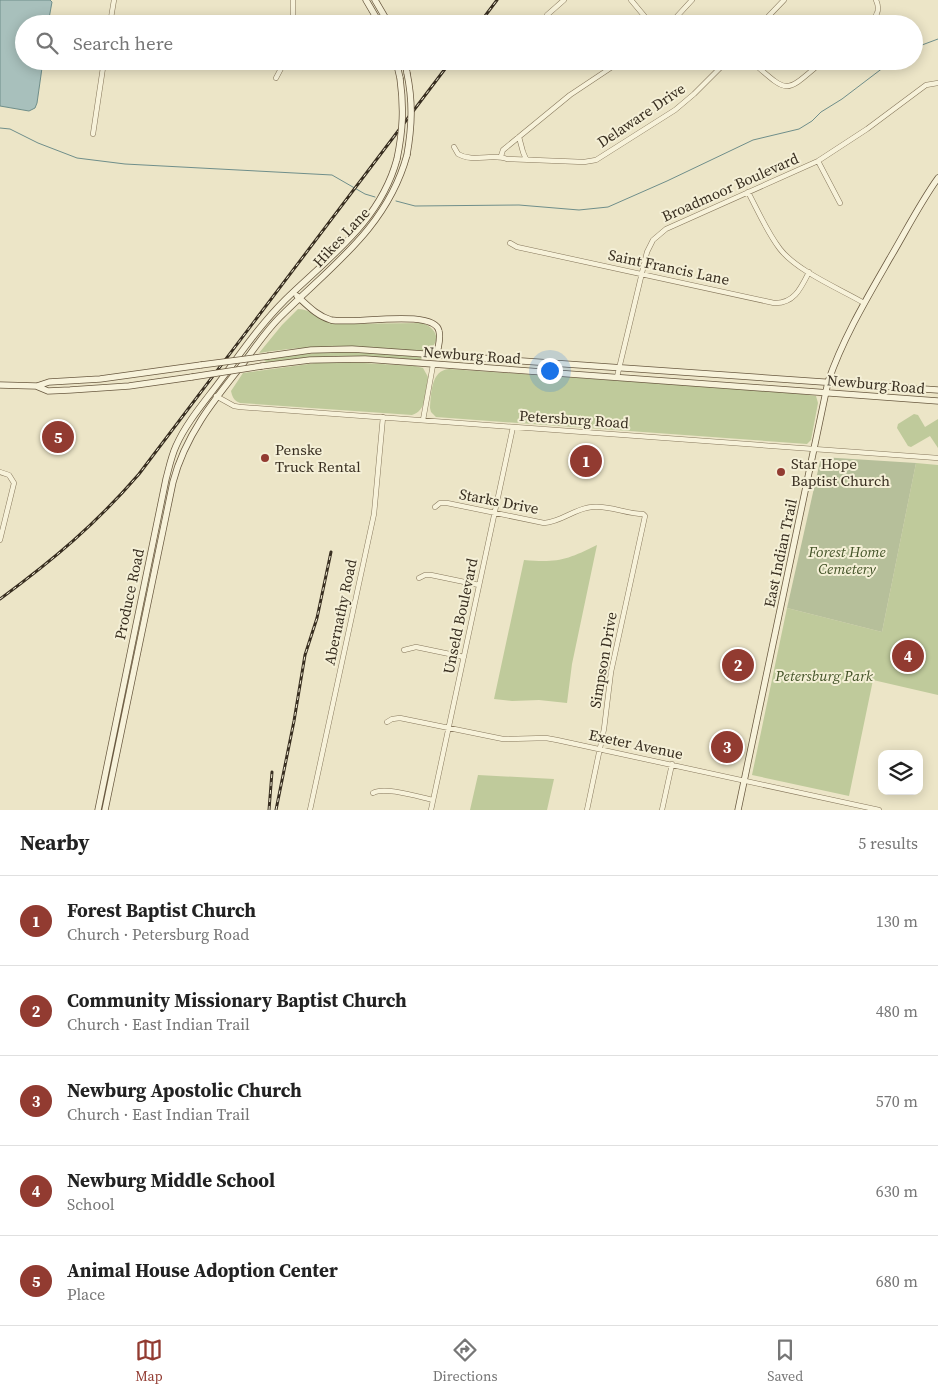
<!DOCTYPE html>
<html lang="en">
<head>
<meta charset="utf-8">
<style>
  :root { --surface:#fff; --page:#f6f6f6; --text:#222; --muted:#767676; --line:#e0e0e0; --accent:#923b31 }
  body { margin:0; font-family:"Source Serif 4",serif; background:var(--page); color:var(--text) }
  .controls { position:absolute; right:15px; bottom:15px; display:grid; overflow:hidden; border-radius:10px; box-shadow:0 2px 12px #0003 }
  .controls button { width:45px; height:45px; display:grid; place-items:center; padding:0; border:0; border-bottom:1px solid var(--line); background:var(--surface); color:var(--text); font:25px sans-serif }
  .you { position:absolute; left:549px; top:370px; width:18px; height:18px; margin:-12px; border:4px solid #fff; border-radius:50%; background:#1a73e8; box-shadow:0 0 0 8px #1a73e833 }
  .badge { display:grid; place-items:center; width:32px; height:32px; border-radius:50%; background:var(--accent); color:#fff; font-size:16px; font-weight:700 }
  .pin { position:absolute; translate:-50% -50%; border:2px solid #fff; box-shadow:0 1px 5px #0006 }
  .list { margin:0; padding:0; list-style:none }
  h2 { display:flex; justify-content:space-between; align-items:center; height:65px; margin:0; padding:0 20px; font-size:21px }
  h2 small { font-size:16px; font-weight:400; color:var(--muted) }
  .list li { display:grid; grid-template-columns:32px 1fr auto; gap:15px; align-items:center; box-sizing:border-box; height:90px; padding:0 20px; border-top:1px solid var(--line) }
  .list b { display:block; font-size:19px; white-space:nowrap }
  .list p { margin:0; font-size:16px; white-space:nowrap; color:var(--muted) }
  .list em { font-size:16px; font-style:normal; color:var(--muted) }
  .icon { flex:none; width:28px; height:28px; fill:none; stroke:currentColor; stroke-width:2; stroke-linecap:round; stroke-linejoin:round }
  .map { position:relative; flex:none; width:938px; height:810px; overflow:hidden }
  .search { position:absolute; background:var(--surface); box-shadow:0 2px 12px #0003; left:15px; right:15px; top:15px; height:55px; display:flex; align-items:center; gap:12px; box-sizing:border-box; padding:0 18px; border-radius:28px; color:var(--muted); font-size:19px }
  .sheet { height:515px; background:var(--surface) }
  nav { display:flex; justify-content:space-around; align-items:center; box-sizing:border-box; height:70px; border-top:1px solid var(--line); background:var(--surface); font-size:14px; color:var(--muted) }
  nav a { display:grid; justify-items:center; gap:2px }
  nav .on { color:var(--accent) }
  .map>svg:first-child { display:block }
</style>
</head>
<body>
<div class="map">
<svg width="938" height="810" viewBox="0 0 938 810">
  <rect width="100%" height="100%" fill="#ece5c7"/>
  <path fill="#bfca9b" d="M298 309C311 309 321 320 334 324L422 323C440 329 442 347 422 351 366 347 315 344 259 353L282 325Z
    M328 352 371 353 422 357 421 361 341 356 266 362 264 360 295 355Z
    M323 362 364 363 415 366 423 368 428 377C426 391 427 411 412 415L240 403C234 401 232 396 231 391L243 373Z
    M449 369 795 393 816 396 818 403 811 440 807 444 436 417 431 412 430 408C431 394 431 370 449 369Z
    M914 414 918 415 925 427 938 419V448L930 436 911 447 908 446 897 428 898 424Z
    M916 463 938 465V695L873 680 849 796 752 775 787 608 882 632Z
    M597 545 572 664 567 703 539 700 512 701 494 699 524 560C557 563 567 560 597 545Z
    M478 775 554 779 547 810H470Z"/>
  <path fill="#b6bf9a" d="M821 457 916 463 882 632 787 608Z"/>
  <path fill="#a8c0bc" stroke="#6f8e8a" d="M0 0H50L52 2 48 24H24V61H43L37 103 35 108 29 111 0 106Z"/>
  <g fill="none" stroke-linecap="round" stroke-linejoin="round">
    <path stroke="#6f8e8a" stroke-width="1" d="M914 48 938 39
      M0 128 10 129 38 143 77 158 125 164 332 175 365 194 375 197
      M396 201 415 206 519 205 579 210 608 207 667 181 753 140 799 129 812 121 821 112 842 99 892 61"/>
    <g stroke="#87785d" stroke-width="5.5">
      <path id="street" d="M631 0 651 24
        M110 24 114 0
        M293 24V0
        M543 24 547 15 564 0
        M670 24 692 0
        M761 24 784 0
        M868 24C876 17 881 11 876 0
        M751 61C790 95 784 94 823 61
        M276 78 285 61
        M93 134 104 61
        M519 137 523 152 526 159
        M454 147 458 154C473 163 492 153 507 159L584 162 596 160 675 110 694 94 727 61
        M501 156 503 150 570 95 621 61
        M818 161 840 203
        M748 192C758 211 767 232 780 249 797 271 840 289 864 303
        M510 243 517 247 774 303C794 304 801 288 809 272
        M617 377 647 252 653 240 666 229 818 161 867 129 926 85 938 83
        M216 396 234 406 240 407 938 458
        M423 420 433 365
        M0 472 9 475 14 483 0 540
        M435 507 440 503H447L544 523C562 522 575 508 592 507 609 505 626 514 643 514L645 516 611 672 604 729 587 810
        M419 578 425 575H431L479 585
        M404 650 416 647 464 657
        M387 722 392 719 400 718 503 739 546 738 557 740 879 810
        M373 793C384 786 419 797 433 800
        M310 810 374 514 383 417
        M431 810 513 427
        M662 810 672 764"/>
    </g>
    <g stroke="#695940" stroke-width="7">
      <path id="secondary" d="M366 0 380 24
        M375 0 389 24
        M396 61 400 78
        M405 61 407 73
        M297 296C307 305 317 316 331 320 351 325 434 308 439 331 441 339 438 347 437 354
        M269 356 311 350 352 349 938 390
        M262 366 310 360 365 359 938 401
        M0 385 36 386 48 391 70 390 129 386 192 377
        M37 386 49 382 100 379 201 365
        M98 810 166 479C169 468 171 457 176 446 187 421 207 399 223 377 243 350 261 324 285 300 329 257 380 222 397 159
        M105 810 173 482C185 436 213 401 242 365 254 349 265 332 280 317 331 266 387 228 407 155
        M738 810 828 382C843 338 867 298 890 258 906 231 920 203 938 178"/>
    </g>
    <use href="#street" stroke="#f7f2da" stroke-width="4.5"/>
    <use href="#secondary" stroke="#f7f2da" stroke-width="5.5"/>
    <g stroke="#382e20" stroke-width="3">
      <path id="rail" d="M479 24 497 0
        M0 599C53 560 96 524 139 474L451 61
        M269 810 272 772
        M276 810 294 721 305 655 317 618 331 552"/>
    </g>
    <use href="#rail" stroke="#f4efd6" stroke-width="1" stroke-dasharray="4" stroke-linecap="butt"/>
    <g stroke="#695940" stroke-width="7" stroke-linecap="butt">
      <path id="secondary-bridge" d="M407 155C412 126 413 102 407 73
        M397 159C403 130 404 108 400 78
        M201 365 269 356
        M192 377 262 366"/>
    </g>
    <use href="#secondary-bridge" stroke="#f7f2da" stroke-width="5.5"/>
  </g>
  <g fill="#923b31" stroke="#f4efd6" stroke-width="2">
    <circle cx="265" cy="458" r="5"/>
    <circle cx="781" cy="472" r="5"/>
  </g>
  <g text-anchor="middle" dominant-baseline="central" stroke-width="4" stroke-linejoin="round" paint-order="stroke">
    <g font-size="15" fill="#382e20" stroke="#f4efd6">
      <text transform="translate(641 115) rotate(-34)">Delaware Drive</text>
      <text transform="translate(730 187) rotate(-24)">Broadmoor Boulevard</text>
      <text transform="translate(341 237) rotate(-47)">Hikes Lane</text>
      <text transform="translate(669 267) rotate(12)">Saint Francis Lane</text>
      <text transform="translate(472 355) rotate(4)">Newburg Road</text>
      <text transform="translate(876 384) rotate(5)">Newburg Road</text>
      <text transform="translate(574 419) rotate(4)">Petersburg Road</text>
      <text transform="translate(499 501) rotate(11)">Starks Drive</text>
      <text transform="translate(780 553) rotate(-78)">East Indian Trail</text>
      <text transform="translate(129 594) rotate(-78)">Produce Road</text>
      <text transform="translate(340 612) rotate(-78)">Abernathy Road</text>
      <text transform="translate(460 616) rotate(-78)">Unseld Boulevard</text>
      <text transform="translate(603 660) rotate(-80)">Simpson Drive</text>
      <text transform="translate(636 744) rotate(12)">Exeter Avenue</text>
    </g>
    <g font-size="15" fill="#382e20" stroke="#f4efd6" text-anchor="start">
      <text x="275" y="449">Penske<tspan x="275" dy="17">Truck Rental</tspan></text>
      <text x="791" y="463">Star Hope<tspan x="791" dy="17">Baptist Church</tspan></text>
    </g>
    <g font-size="15" font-style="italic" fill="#435328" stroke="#f4efd6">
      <text x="847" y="551">Forest Home<tspan x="847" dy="17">Cemetery</tspan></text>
      <text x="824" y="675">Petersburg Park</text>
    </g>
  </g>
</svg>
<div class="controls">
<button><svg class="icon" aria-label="layers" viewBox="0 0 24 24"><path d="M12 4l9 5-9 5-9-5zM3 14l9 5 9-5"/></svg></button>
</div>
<div class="you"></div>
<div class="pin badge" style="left:586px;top:461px">1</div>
<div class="pin badge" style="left:738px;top:665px">2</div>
<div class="pin badge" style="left:727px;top:747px">3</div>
<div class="pin badge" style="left:908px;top:656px">4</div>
<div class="pin badge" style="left:58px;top:437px">5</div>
<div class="search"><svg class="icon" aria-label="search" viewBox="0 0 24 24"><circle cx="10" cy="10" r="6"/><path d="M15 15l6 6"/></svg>Search here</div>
</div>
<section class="sheet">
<h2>Nearby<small>5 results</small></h2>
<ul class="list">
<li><span class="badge">1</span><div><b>Forest Baptist Church</b><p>Church · Petersburg Road</p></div><em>130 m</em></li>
<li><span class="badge">2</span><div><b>Community Missionary Baptist Church</b><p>Church · East Indian Trail</p></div><em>480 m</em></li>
<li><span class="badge">3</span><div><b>Newburg Apostolic Church</b><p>Church · East Indian Trail</p></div><em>570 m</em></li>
<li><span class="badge">4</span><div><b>Newburg Middle School</b><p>School</p></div><em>630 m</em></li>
<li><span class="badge">5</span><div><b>Animal House Adoption Center</b><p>Place</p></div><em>680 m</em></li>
</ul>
</section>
<nav>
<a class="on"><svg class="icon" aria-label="map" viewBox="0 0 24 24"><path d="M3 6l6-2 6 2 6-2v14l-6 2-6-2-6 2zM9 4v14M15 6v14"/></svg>Map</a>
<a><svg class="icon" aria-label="directions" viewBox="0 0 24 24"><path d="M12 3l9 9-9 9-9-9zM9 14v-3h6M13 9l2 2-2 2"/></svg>Directions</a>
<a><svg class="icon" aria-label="saved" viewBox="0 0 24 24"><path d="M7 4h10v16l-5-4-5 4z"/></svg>Saved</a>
</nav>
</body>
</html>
